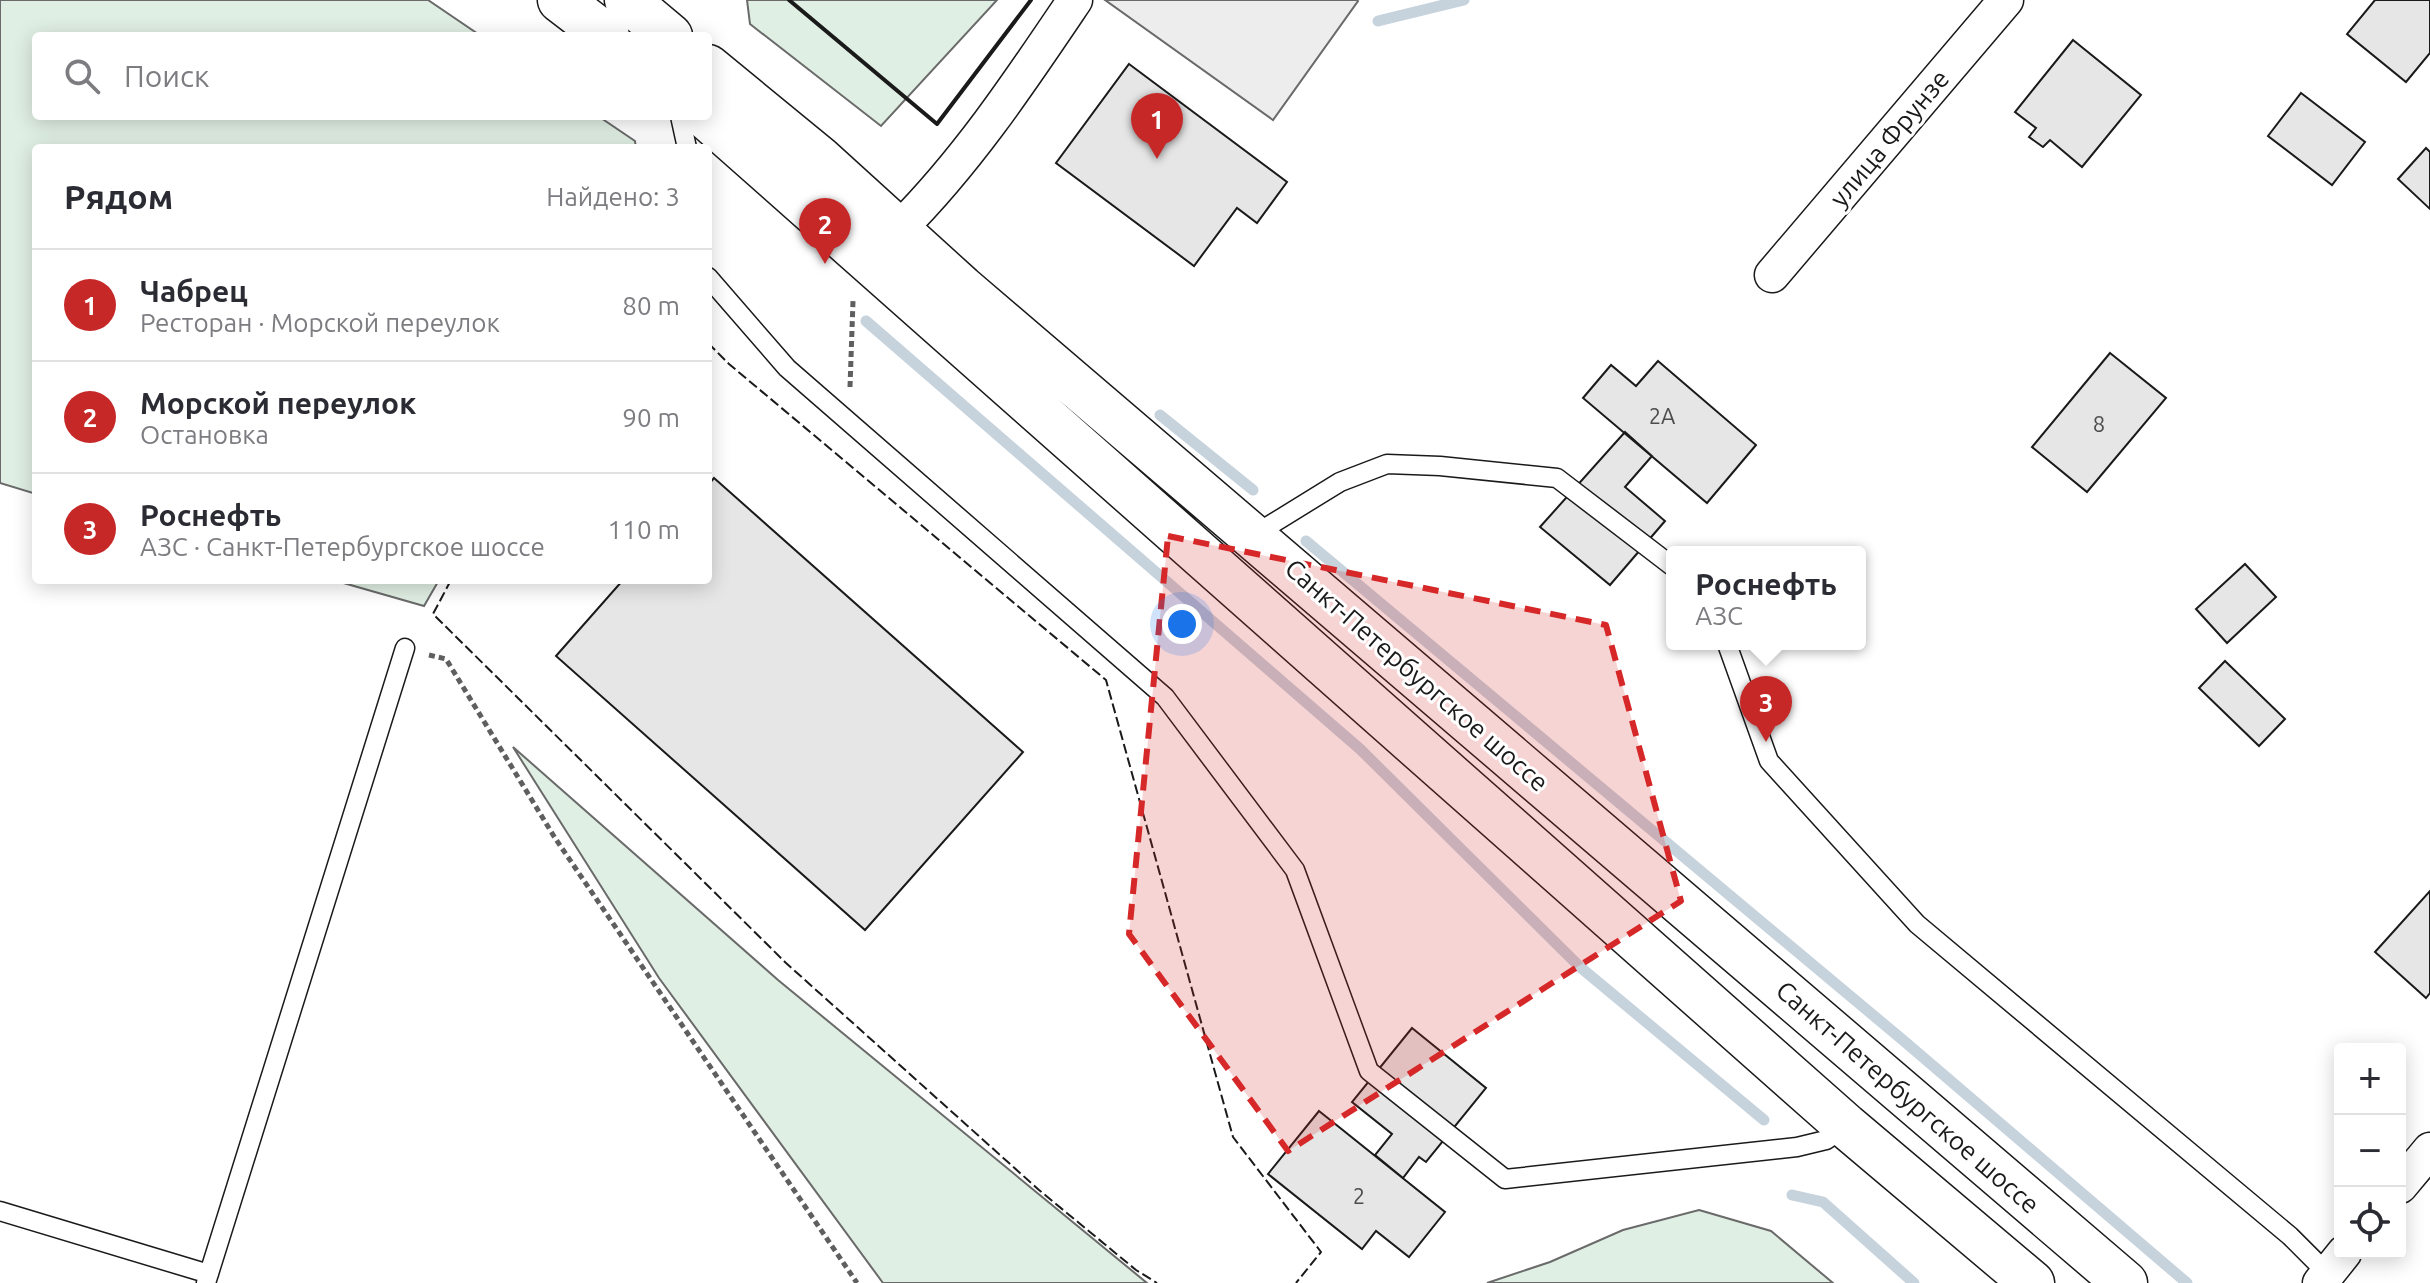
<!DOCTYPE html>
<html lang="ru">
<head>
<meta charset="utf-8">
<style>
  :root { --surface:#fff; --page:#f7f7f7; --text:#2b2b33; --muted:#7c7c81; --line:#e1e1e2; --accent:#c62828 }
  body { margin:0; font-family:Ubuntu,sans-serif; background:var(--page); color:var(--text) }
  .controls { position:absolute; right:24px; bottom:24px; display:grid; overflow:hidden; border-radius:8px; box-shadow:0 4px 20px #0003 }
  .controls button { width:72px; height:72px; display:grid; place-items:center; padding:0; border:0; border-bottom:2px solid var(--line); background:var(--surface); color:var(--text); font:40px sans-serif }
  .you { position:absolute; left:1182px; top:624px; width:28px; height:28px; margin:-20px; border:6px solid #fff; border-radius:50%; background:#1a73e8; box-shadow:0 0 0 12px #1a73e833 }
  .badge { display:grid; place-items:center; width:52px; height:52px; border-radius:50%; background:var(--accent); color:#fff; font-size:26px; font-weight:700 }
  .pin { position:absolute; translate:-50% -66px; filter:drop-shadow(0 2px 4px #0008) }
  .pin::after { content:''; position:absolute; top:42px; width:28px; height:24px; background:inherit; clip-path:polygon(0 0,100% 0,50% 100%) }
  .popup { position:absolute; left:1666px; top:546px; width:200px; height:104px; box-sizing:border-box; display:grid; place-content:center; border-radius:8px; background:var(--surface); filter:drop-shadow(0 2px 6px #0005); font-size:26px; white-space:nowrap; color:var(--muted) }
  .popup b { font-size:30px; color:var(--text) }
  .popup::after { content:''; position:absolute; left:50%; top:100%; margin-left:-16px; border:16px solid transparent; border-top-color:var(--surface) }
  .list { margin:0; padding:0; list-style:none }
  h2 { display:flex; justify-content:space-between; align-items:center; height:104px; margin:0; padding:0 32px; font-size:34px }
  h2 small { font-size:26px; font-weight:400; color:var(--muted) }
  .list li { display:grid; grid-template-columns:52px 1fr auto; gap:24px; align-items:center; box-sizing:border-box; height:112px; padding:0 32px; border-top:2px solid var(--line) }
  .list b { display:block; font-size:30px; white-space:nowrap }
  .list p { margin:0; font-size:26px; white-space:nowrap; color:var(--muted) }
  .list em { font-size:26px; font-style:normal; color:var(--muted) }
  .icon { flex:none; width:44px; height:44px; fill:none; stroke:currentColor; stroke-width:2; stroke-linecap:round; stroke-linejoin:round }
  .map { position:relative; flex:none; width:2430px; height:1283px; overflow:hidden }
  .search { position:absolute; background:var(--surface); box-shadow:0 4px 20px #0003; left:32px; top:32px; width:680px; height:88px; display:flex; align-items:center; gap:20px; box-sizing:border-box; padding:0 28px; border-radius:8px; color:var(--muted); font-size:30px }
  .panel { position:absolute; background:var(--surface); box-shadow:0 4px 20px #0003; left:32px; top:144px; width:680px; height:440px; border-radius:8px }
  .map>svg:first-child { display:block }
</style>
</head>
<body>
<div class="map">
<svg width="2430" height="1283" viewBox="0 0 2430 1283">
  <rect width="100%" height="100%" fill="#fff"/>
  <path fill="#e0efe3" stroke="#6a6a6a" stroke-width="2" d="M0 0H428L481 36H36V116H598L635 141 636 148H36V494L0 483Z
    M747 0H997L881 126 750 24Z
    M333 580H439L424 606Z
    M513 747 778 980 1147 1283H883L659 978Z
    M1699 1210 1771 1231 1833 1283H1487L1550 1262 1623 1230Z"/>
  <path fill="#ededed" stroke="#6a6a6a" stroke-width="2" d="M1105 0H1357L1358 1 1273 120Z"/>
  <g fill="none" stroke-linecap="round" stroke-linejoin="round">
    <path stroke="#c6d2dc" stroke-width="11" d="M1378 21 1464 0
      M866 321 1360 749 1580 967 1764 1120
      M1160 415 1253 490
      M1306 541 1904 1041 2187 1283
      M1792 1195 1823 1202 1914 1283"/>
  </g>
  <path fill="#e6e6e6" stroke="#1a1a1a" stroke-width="2" d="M2375 0H2430V53L2406 82 2347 34Z
    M2073 40 2141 95 2082 167 2050 140 2043 147 2029 137 2036 128 2015 112Z
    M1129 64 1287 182 1257 223 1237 208 1194 266 1056 163Z
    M2301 93 2365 142 2332 185 2268 136Z
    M2426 148 2430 152V209L2398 179Z
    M2110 353 2166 398 2087 492 2032 447Z
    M1658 361 1756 445 1707 503 1583 398 1611 365 1636 386Z
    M1625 432 1652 456 1625 487 1665 521 1610 585 1540 527Z
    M714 478 1023 752 865 930 556 656 623 580H708V485Z
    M2245 564 2276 597 2227 643 2196 609Z
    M2225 661 2285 719 2259 746 2199 688Z
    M2430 891V993L2426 998 2375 952Z
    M1412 1028 1486 1088 1426 1162 1419 1157 1403 1178 1375 1155 1392 1134 1352 1102Z
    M1319 1111 1445 1212 1409 1257 1376 1231 1362 1249 1268 1174Z"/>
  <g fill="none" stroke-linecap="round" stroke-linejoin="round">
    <g stroke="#1a1a1a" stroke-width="21">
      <path id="lane" d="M680 116 687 148
        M708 277 787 368 1165 697 1295 870 1369 1071 1505 1179 1797 1147 1826 1140 1845 1127
        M1254 535 1340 482 1387 464 1440 466 1557 478 1672 566
        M1727 644 1769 761 1917 924 2290 1236 2327 1273
        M0 1211 209 1274
        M206 1283 405 648"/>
    </g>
    <g stroke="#1a1a1a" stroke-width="37">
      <path id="street" d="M899 229C968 160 1021 80 1075 0
        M1772 275 2006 0
        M2400 1186 2430 1150
        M2320 1283 2344 1253"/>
    </g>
    <g stroke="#1a1a1a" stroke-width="47">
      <path id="primary" d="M560 0 607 36
        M627 0 670 36
        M708 67 820 159 962 288 2125 1283
        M705 116 1846 1126 2032 1283"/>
    </g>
    <path stroke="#5f5f5f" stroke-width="5" stroke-dasharray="6 4" stroke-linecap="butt" d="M850 387 853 301
      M429 655 446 659 555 838 857 1283"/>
    <use href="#lane" stroke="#fff" stroke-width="18"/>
    <use href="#street" stroke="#fff" stroke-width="34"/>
    <use href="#primary" stroke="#fff" stroke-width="44"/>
    <path stroke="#1a1a1a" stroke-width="2" stroke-dasharray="10 4" stroke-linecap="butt" d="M708 343 729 364 1106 680 1233 1137 1321 1252 1296 1283
      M451 580 433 614 786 963 1039 1190 1136 1270 1157 1283"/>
    <path stroke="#1a1a1a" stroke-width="4" d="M789 0 937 124 1031 0"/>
  </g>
  <path fill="#d62828" fill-opacity="0.2" stroke="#d62828" stroke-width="6" stroke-dasharray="16 10" stroke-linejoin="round" d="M1168 536 1606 625 1681 901 1288 1151 1129 934Z"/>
  <g text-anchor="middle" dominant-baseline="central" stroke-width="6" stroke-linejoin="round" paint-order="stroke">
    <g font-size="22" fill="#4d4d4d">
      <text x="1662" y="415">2А</text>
      <text x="2099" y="423">8</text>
      <text x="1359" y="1195">2</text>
    </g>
    <g font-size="26" fill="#1a1a1a" stroke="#fff">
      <text transform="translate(1889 138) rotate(-50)">улица Фрунзе</text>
      <text transform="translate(1417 675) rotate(41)">Санкт-Петербургское шоссе</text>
      <text transform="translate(1908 1097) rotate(41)">Санкт-Петербургское шоссе</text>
    </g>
  </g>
</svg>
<div class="controls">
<button>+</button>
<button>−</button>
<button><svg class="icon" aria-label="locate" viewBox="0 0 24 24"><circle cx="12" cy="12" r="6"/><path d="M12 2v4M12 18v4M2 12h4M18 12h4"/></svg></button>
</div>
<div class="you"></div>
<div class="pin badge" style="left:1157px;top:159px">1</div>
<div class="pin badge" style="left:825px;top:264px">2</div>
<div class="pin badge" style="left:1766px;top:742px">3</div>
<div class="popup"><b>Роснефть</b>АЗС</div>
<div class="search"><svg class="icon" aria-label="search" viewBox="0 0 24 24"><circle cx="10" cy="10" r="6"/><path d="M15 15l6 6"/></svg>Поиск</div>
<section class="panel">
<h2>Рядом<small>Найдено: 3</small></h2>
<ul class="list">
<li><span class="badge">1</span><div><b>Чабрец</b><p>Ресторан · Морской переулок</p></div><em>80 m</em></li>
<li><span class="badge">2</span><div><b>Морской переулок</b><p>Остановка</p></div><em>90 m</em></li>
<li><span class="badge">3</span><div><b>Роснефть</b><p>АЗС · Санкт-Петербургское шоссе</p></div><em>110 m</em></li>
</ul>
</section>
</div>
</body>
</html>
